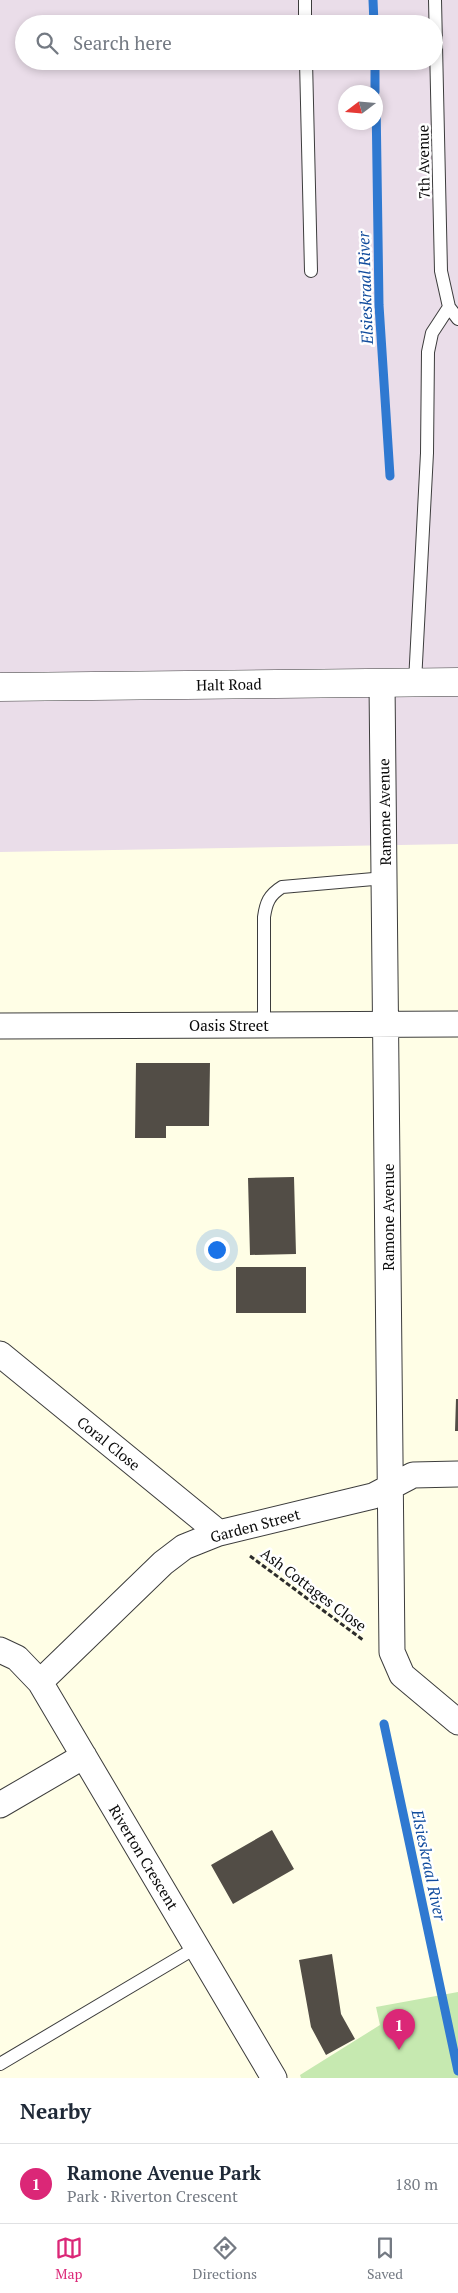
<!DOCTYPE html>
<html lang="en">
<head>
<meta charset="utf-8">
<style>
  :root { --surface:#fff; --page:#f6f6f7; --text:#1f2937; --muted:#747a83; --line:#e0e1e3; --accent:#db2777 }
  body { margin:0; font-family:"PT Serif",serif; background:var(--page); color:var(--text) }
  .compass { position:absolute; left:338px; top:85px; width:45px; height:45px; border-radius:50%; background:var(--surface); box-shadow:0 2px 8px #0003; rotate:254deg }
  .you { position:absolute; left:216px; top:1249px; width:18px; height:18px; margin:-12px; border:4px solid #fff; border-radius:50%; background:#1a73e8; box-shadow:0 0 0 8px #1a73e833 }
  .badge { display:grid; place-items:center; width:32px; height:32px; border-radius:50%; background:var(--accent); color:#fff; font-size:16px; font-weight:700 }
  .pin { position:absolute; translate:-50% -41px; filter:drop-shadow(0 1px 2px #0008) }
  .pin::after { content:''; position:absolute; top:26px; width:18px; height:15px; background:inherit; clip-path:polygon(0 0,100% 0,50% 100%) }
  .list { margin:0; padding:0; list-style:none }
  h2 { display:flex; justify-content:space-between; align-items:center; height:65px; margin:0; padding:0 20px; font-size:21px }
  h2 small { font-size:16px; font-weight:400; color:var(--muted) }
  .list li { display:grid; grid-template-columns:32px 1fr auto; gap:15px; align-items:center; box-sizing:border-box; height:80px; padding:0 20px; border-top:1px solid var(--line) }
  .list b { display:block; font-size:19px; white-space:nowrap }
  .list p { margin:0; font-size:16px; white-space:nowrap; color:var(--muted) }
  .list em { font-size:16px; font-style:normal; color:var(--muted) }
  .icon { flex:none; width:28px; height:28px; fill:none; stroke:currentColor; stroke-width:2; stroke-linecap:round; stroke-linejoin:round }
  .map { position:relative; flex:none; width:458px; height:2078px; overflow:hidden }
  .search { position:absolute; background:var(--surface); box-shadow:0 2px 8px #0003; left:15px; right:15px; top:15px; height:55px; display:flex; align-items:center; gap:12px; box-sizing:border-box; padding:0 18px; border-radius:28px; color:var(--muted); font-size:19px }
  .sheet { height:145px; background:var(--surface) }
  nav { display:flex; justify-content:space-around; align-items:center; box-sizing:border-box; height:70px; border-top:1px solid var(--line); background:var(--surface); font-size:14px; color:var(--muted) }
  nav a { display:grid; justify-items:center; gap:2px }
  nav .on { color:var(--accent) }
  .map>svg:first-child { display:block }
</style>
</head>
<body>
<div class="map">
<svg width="458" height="2078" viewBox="0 0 458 2078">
  <rect width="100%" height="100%" fill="#fffee6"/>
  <path fill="#eadde9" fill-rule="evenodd" d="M0 0H458V844L0 852ZM24 24H434V61H24ZM346 92H376V122H346Z"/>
  <path fill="#c6e9b0" d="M458 1992V2078H301L300 2075 380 2025 376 2007Z"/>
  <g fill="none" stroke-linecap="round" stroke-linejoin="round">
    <path stroke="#2f79d1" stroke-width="9" d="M373 0 374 24
      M375 61V92
      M376 100 379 305 390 476
      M384 1724 458 2071"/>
  </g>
  <path fill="#524d46" d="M136 1063H210L209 1126H166V1138H135Z
    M294 1177 296 1254 250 1255 248 1178Z
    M236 1267H306V1313H236Z
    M456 1399H458V1431H455Z
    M272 1830 294 1869 233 1904 211 1865Z
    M332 1954 341 2014 355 2039 326 2055 311 2027 299 1960Z"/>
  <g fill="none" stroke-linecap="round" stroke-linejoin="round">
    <g stroke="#3d3d3d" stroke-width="14">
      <path id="service" d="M305 0V24
        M435 0 441 271 449 307 458 319
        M306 61 311 271
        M415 682 427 453 428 352 432 333 449 307
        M264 1025V917C266 903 269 895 282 887L385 878
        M0 2064 197 1947"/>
    </g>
    <g stroke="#3d3d3d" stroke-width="27">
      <path id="minor" d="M382 683 392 1652 402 1675 458 1722
        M0 1026 458 1024
        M0 1354 219 1533
        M0 1650 17 1658 40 1682 274 2078
        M40 1682 163 1563 184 1547 219 1533 373 1496 413 1475 458 1474
        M0 1805 84 1756"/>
    </g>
    <g stroke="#3d3d3d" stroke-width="29">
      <path id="tertiary" d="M0 687 458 682"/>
    </g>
    <path stroke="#2c2c2c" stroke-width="3" stroke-dasharray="5 2.5" stroke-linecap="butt" d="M250 1556 363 1640"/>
    <use href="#service" stroke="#fff" stroke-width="12"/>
    <use href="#minor" stroke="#fff" stroke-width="25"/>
    <use href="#tertiary" stroke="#fff" stroke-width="28"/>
  </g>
  <g text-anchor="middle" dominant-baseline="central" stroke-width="5" stroke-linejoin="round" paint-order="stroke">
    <g font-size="15" fill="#0a0a0a" stroke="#fff">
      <text transform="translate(423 162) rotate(-91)">7th Avenue</text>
      <text transform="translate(229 684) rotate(-1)">Halt Road</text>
      <text transform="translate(384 812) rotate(-91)">Ramone Avenue</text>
      <text x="229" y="1025">Oasis Street</text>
      <text transform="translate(388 1217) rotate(-90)">Ramone Avenue</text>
      <text transform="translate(109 1443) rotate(39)">Coral Close</text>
      <text transform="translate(255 1525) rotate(-15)">Garden Street</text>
      <text transform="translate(314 1589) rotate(37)">Ash Cottages Close</text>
      <text transform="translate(144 1857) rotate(59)">Riverton Crescent</text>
    </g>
    <g font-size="16" font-style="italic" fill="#114c9d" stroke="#fff">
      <text transform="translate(365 288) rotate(-92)">Elsieskraal River</text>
      <text transform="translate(429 1865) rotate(78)">Elsieskraal River</text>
    </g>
  </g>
</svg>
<svg class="compass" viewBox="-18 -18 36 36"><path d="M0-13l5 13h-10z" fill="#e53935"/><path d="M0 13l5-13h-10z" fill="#747a83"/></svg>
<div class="you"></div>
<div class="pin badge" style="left:399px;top:2050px">1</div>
<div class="search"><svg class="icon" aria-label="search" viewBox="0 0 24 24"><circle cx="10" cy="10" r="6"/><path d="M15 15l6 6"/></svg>Search here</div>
</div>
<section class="sheet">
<h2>Nearby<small></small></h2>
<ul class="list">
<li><span class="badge">1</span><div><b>Ramone Avenue Park</b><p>Park · Riverton Crescent</p></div><em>180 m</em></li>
</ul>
</section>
<nav>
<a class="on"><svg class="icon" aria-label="map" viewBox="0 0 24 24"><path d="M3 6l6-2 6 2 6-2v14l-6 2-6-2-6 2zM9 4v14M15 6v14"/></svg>Map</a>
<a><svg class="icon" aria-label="directions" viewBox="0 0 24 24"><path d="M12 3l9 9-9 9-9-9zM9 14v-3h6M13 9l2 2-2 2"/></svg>Directions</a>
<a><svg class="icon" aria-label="saved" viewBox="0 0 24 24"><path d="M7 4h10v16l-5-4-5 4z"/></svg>Saved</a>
</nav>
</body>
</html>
